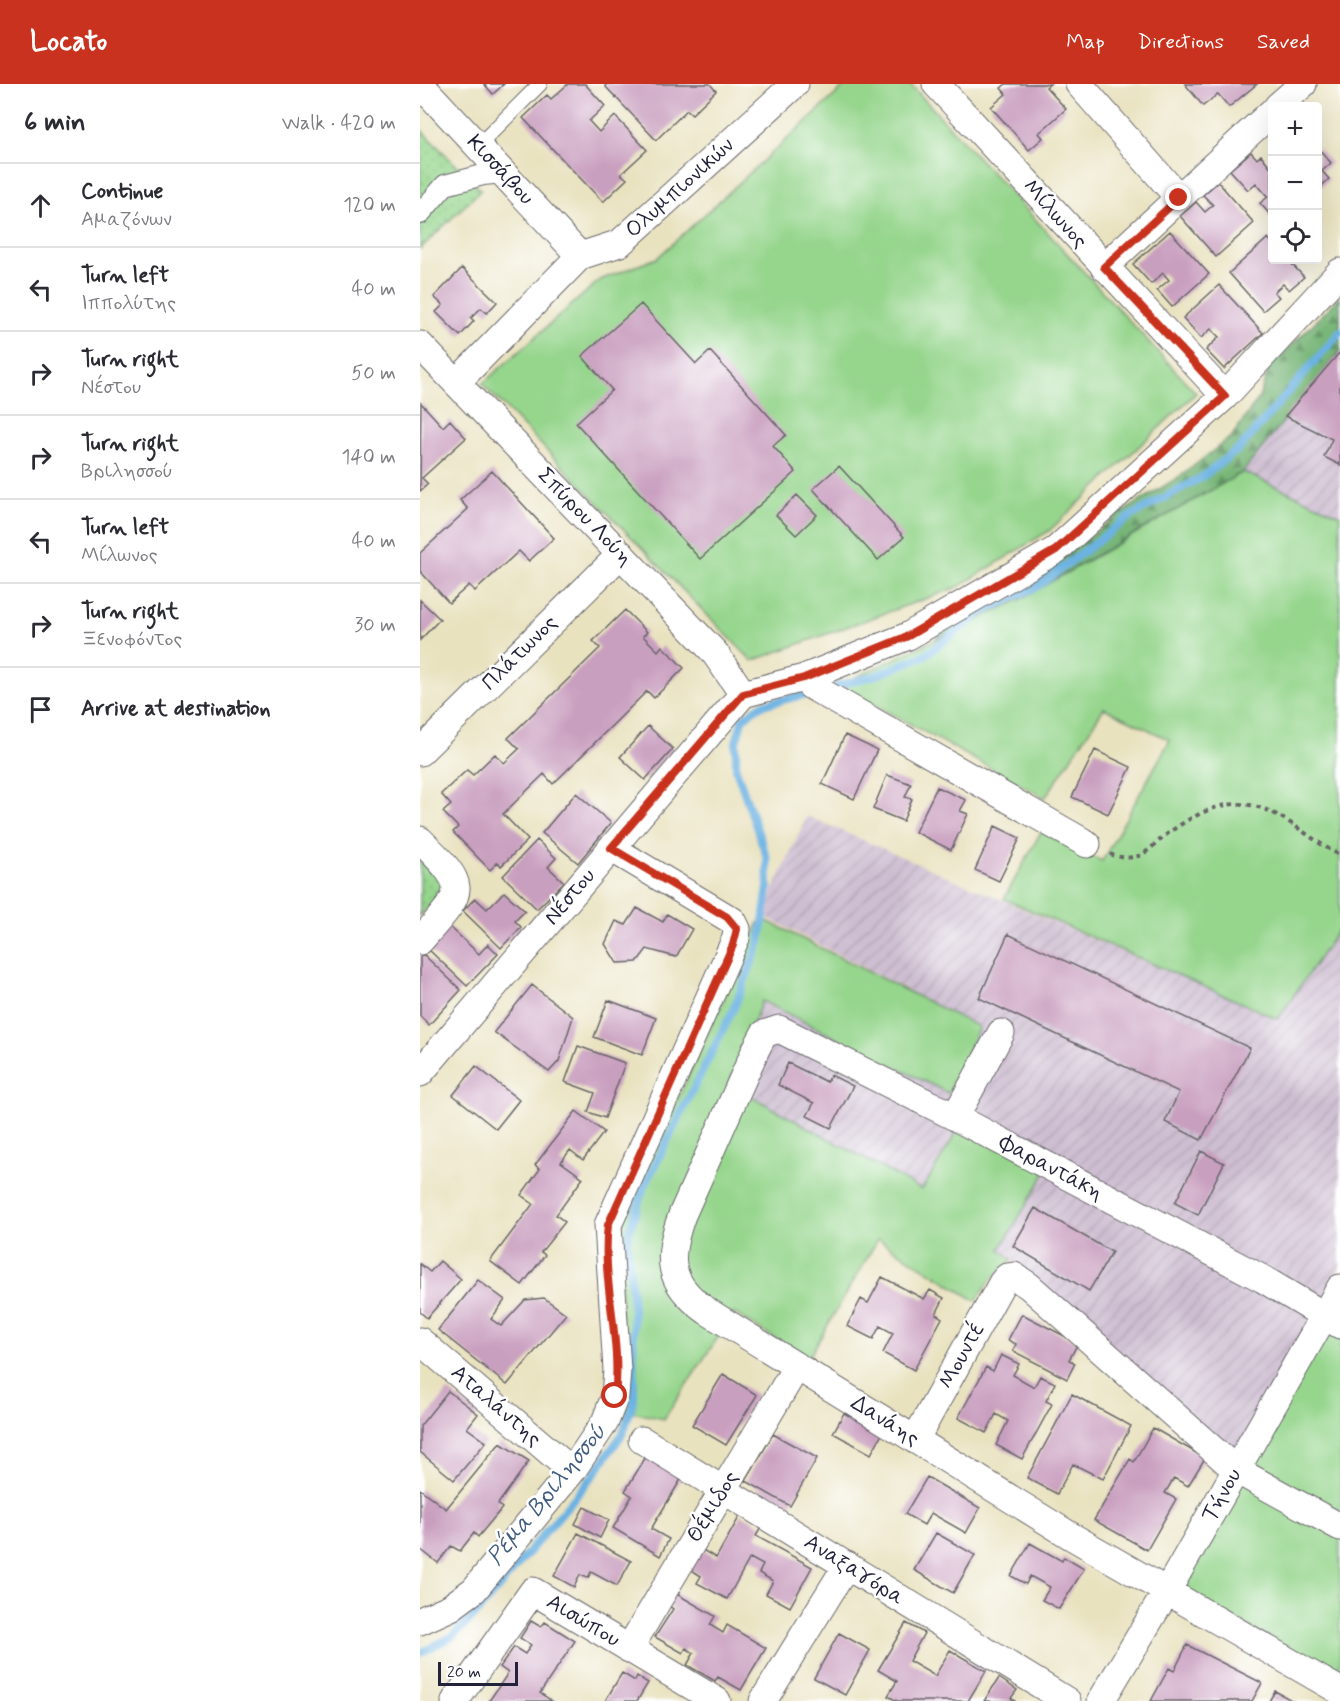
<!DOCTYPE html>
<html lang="en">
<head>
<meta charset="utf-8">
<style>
  :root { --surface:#fff; --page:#f2f2f3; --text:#2b2b33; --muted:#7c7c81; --line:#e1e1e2; --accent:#c8321e }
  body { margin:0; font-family:Mynerve,sans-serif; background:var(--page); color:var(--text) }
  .controls { position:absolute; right:18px; top:18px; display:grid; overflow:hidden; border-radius:6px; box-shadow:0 6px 24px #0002 }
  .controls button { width:54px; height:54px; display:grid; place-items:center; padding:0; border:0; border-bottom:2px solid var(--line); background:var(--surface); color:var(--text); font:30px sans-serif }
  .scale { position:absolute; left:18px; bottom:15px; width:80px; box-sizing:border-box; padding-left:6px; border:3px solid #22223b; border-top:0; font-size:16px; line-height:21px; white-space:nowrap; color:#22223b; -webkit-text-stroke:4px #fff; paint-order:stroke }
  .stop { position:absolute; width:18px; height:18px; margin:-14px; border:4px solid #c8321e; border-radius:50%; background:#fff }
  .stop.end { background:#c8321e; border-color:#fff; box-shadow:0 2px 6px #0008 }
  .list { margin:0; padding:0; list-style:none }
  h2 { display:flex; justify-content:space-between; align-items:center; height:78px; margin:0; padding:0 24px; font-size:26px }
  h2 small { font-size:20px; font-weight:400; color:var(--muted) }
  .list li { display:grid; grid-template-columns:39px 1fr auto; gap:18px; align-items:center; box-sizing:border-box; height:84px; padding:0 24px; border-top:2px solid var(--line) }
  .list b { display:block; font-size:22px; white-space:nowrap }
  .list p { margin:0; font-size:20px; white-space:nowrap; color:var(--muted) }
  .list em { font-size:20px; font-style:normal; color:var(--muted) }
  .icon { flex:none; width:33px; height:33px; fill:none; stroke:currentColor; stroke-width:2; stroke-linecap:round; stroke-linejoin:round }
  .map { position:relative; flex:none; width:920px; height:1617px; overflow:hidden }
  header { display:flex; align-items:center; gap:36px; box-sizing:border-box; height:84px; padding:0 30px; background:var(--accent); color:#fff }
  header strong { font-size:28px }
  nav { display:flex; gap:33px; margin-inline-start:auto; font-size:21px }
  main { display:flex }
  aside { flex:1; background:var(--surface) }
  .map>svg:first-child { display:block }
</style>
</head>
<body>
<header>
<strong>Locato</strong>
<nav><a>Map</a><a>Directions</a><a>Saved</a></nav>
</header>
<main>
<aside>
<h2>6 min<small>Walk · 420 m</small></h2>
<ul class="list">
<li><svg class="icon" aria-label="ahead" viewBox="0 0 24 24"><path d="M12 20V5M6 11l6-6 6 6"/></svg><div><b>Continue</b><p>Αμαζόνων</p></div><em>120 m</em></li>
<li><svg class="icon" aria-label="left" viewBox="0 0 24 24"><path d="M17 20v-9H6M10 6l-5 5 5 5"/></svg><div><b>Turn left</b><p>Ιππολύτης</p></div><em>40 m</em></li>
<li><svg class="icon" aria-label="right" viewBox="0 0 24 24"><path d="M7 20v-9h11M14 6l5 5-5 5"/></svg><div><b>Turn right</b><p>Νέστου</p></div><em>50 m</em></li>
<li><svg class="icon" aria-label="right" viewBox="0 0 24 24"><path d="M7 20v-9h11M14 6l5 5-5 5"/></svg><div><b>Turn right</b><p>Βριλησσού</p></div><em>140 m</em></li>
<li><svg class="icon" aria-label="left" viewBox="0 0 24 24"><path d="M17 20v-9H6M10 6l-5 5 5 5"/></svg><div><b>Turn left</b><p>Μίλωνος</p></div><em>40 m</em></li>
<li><svg class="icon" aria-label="right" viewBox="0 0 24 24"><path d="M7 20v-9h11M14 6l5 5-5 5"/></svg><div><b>Turn right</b><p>Ξενοφόντος</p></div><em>30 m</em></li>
<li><svg class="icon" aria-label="arrive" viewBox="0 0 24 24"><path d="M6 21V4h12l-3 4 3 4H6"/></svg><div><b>Arrive at destination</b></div></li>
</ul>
</aside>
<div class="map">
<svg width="920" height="1617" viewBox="0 0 920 1617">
  <defs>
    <pattern id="industrial-furrows" width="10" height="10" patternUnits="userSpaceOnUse" patternTransform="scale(1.5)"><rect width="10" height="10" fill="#cebed1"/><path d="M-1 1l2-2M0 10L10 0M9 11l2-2" fill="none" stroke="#b1a3b4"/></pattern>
    <pattern id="forest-firs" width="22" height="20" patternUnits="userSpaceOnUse" patternTransform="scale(1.5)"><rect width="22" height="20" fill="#78b678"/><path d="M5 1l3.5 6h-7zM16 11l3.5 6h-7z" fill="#629464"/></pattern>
    <pattern id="park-dots" width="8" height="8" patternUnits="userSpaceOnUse" patternTransform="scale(1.5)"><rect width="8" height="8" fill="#95d58c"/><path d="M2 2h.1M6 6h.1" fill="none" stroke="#80b77a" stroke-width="1.8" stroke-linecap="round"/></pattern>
  </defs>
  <rect width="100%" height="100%" fill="#fff"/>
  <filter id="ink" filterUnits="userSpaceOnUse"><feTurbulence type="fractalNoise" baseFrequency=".0167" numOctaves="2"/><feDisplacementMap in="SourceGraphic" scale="12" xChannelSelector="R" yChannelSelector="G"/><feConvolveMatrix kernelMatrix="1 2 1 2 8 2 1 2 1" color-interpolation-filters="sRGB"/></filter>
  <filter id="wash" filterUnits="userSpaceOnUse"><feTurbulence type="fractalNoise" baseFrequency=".008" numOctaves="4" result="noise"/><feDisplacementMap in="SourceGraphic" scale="24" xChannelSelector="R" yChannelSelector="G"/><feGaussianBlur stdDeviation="1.35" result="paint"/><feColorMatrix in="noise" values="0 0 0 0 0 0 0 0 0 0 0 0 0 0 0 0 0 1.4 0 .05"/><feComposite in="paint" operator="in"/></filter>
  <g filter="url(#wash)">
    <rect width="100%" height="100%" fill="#e9e2bf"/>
    <path fill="url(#industrial-furrows)" d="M920 268V431L823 388Z
      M387 732 858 935 920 843V1183L815 1373 580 1166 626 1088 503 1106 308 1000 341 917 528 1009 559 943 342 831Z"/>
    <path fill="#95d58c" stroke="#5c7c64" stroke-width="1.5" d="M427 0H490L776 309 629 447 538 503 332 577 62 300 180 196 237 174Z
      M823 388 920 431V843L858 935 584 815 621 748 682 777 750 656 684 624 625 714 419 601 601 515Z
      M341 834 559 943 528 1009 342 917 309 1000 502 1106 543 1038 626 1088 580 1165 592 1176 570 1197 556 1217 458 1155 388 1275 314 1229 244 1335 202 1326 200 1140Z
      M920 1221V1590L757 1505Z"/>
    <path fill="url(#forest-firs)" stroke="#4d6c5a" stroke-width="1.5" d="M920 213V267L823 388 601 514 516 555 523 538 554 522 619 496 634 480 701 429 762 391 812 352 839 314 849 284Z"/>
    <path fill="url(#park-dots)" stroke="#5c7c64" stroke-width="1.5" d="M0 45 61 106 0 165Z
      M0 768 31 799 0 832Z"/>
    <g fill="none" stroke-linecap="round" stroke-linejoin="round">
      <path stroke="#6cb2e2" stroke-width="8" d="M409 604 457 591 505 571 561 529 618 502 711 432 782 393 821 363 920 248
        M0 1569 32 1553 57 1529 172 1393 203 1349 214 1315 213 1224 207 1155 223 1105 313 926 340 858 348 803 347 774 316 685V658L323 634 342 621 391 609"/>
    </g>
    <g id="blocks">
      <path fill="#c99fbf" d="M64 0H84L73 10Z
        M148 0H165L185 22 169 37 179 48 195 32 227 66 201 90 207 95 183 118 103 34 127 11 131 15Z
        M187 0H290L296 7 272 30 267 26 236 56 185 2Z
        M586 0H630L626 3 646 25 619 49 623 54 609 66 571 23 586 10 581 4Z
        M765 0H837L809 23 798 10 783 22Z
        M898 64 911 79 902 87 909 95 898 105Z
        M831 68 837 75 841 71 852 85V133L840 119 848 113 836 99 828 106 810 86Z
        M798 98 834 139 796 173 760 132 776 118 785 128 793 121 783 111Z
        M750 147 789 190 752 223 737 206 749 196 743 189 731 200 713 180Z
        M848 154 852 159V176H868L884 193 869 206 863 200 854 208 859 213 843 227 809 189Z
        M42 184 77 218 67 229 61 224 51 234 54 237 40 252 16 228 23 221 14 213Z
        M799 201 843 249 804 285 786 266 799 253 791 245 781 254 763 234Z
        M221 220 276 280 290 267 366 351 353 362 376 388 280 475 156 339 192 306 162 272Z
        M920 268V381L904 373 912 355 865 332Z
        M1 319 23 343 30 336 46 354 2 394 8 400 0 407Z
        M419 382 484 453 458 476 393 405Z
        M72 387 134 454 109 477 99 467 55 507 49 501 29 519 0 487V469L48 425 40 416Z
        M377 411 397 431 376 451 356 431Z
        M0 516 20 535 0 556Z
        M205 526 227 548 223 552 238 567 242 562 264 584 234 614 227 607 133 700 124 690 83 730 108 756 81 782 78 778 70 786 33 748 38 743 23 728 31 721 21 710 47 686 53 691 75 670 84 679 99 665 88 654 180 564 173 557Z
        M228 642 253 665 225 696 200 673Z
        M425 651 457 666 434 715 402 700Z
        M675 666 711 683 688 730 652 713Z
        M467 691 491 700 485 713 492 715 483 737 453 725Z
        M517 703 546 716 540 727 548 730 531 766 495 748Z
        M156 709 191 739 158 779 122 749Z
        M575 742 600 754 579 797 555 786Z
        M117 756 136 774 128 783 144 798 117 825 83 792Z
        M84 808 105 827 95 837 101 843 81 864 43 827 55 814 67 825Z
        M217 824 243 838 247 830 272 845 256 873 227 865 217 878 197 879 185 860 196 837 206 841Z
        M29 842 59 870 68 860 78 870 47 902 8 865Z
        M588 850 830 964 781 1056 745 1038 759 1008 559 914Z
        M3 870 41 906 9 941 0 932V873Z
        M112 901 153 933 139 977 129 988 74 948Z
        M188 916 236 934 222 971 174 953Z
        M158 962 205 979 185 1034 168 1028 175 1009 145 998Z
        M368 979 407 998 411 991 433 1002 411 1044 387 1032 394 1019 358 1001Z
        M56 982 99 1016 76 1045 33 1011Z
        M156 1027 184 1048 163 1076 150 1066 141 1078 163 1094 136 1131 145 1138 121 1168 125 1171 102 1201 70 1177 113 1120 101 1111 120 1085 115 1081Z
        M781 1067 804 1079 778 1131 755 1119Z
        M615 1124 692 1168 669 1207 593 1162Z
        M20 1177 41 1195 7 1234 0 1228V1180L10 1188Z
        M462 1193 504 1215 510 1206 524 1214 516 1230 522 1234 494 1286 463 1269 473 1249 460 1242 453 1255 427 1242 441 1215 448 1219Z
        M58 1196 85 1216 71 1235 81 1242 105 1216 124 1214 146 1230 87 1301 18 1246Z
        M602 1230 658 1259 649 1276 655 1279 647 1295 593 1267 596 1260 588 1256Z
        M581 1271 599 1280 593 1291 614 1303 620 1292 635 1299 626 1317 632 1320 602 1375 576 1361 588 1337 576 1330 566 1349 538 1334 566 1283 573 1287Z
        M303 1290 337 1311 306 1361 272 1341Z
        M28 1307 58 1330 47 1344 66 1358 34 1396 0 1368V1342Z
        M652 1310 711 1342 683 1395 653 1380 637 1410 607 1394Z
        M424 1329 462 1350 451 1370 413 1349Z
        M733 1344 785 1374 768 1402 754 1394 745 1409 756 1415 727 1466 674 1436 710 1375 714 1378Z
        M353 1350 397 1374 370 1422 326 1397Z
        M80 1359 109 1377 78 1420 82 1424 58 1453 54 1449 40 1467 31 1462 18 1479 0 1465V1405L26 1425Z
        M227 1371 263 1392 231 1445 249 1455 240 1472 193 1444 212 1412 205 1407Z
        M507 1393 560 1424 546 1449 511 1429 504 1441 485 1430Z
        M164 1423 189 1436 180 1454 155 1440Z
        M321 1430 342 1442 336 1452 392 1483 370 1523 346 1510 353 1497 339 1489 343 1481 330 1474 307 1515 277 1499 281 1492 270 1485 281 1465 296 1474Z
        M158 1449 211 1477 197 1502 171 1488 168 1494 160 1491 154 1503 134 1492Z
        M516 1449 555 1471 533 1509 494 1486Z
        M610 1459 642 1477 644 1473 664 1485 639 1525 622 1516 630 1503 610 1492 606 1500 591 1492Z
        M255 1509 295 1532 290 1541 303 1549 307 1541 346 1564 321 1606 298 1593 295 1597 267 1581 274 1569 266 1564 263 1569 235 1553 253 1525 248 1521Z
        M111 1537 121 1543 125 1538 155 1557 120 1609 132 1617H69L88 1589 80 1583 94 1563 105 1570 111 1561 100 1554Z
        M486 1539 504 1549 489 1577 515 1592 530 1566 566 1587 548 1617H477L468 1612 477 1597 458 1586Z
        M419 1549 450 1566 425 1611 394 1594Z
        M767 1561 842 1599 832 1617H731L749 1584 754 1587Z
        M202 1589 215 1597 217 1592 228 1599 217 1617H185Z
        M579 1594 597 1606 591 1614 595 1617H564Z
        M855 1607 873 1617H849Z"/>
    </g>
  </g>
  <g filter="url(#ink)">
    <use href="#blocks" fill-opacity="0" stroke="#686569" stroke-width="1.5"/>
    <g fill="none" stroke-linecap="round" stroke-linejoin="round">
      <g stroke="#686569" stroke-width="16">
        <path id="service" d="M58 62 120 0"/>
      </g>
      <g stroke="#686569" stroke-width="22">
        <path id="pedestrian" d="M0 130 25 101 63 91 83 89"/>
      </g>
      <g stroke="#686569" stroke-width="29">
        <path id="minor" d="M0 0 160 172
          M516 0 805 312
          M659 0 759 114
          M858 22 883 0
          M684 183 852 28
          M0 261 294 568 323 610
          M37 298 160 172 200 159 375 0
          M384 594 391 602 667 760
          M323 610 384 594 488 552 636 466 805 312 920 188
          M0 668 201 470
          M0 756C51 806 45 805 0 857
          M0 989 323 610
          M535 1033 581 949
          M920 1241 843 1195 535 1033 359 945 344 950 336 965 262 1131C246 1175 247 1199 287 1227L651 1452 920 1607
          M0 1257 152 1387
          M222 1356 647 1617
          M495 1356 582 1199 587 1193 594 1192 609 1202 816 1386 920 1443
          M0 1537 31 1523 54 1506 152 1387 185 1338 195 1312 197 1286 188 1141 316 854 317 845 313 837 191 764
          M209 1565 377 1282
          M35 1617 113 1507 297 1617
          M343 1617 427 1481
          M681 1617 747 1507 920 1204"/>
      </g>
      <path stroke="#686569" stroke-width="4" stroke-dasharray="4.5 4.5" stroke-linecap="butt" d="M690 770C699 774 712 775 721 771 730 766 738 757 746 751 765 736 793 720 818 720 857 720 887 755 920 771"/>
      <use href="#service" stroke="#fff" stroke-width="14"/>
      <use href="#pedestrian" stroke="#fff" stroke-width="20"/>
      <use href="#minor" stroke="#fff" stroke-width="27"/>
    </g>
  </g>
  <g fill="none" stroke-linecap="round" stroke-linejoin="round" filter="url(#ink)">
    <path stroke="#c8321e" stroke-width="8" d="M195 1312C202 1255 181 1198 188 1141L313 861 317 845 307 833 191 764 323 610 384 594 488 552 636 466 805 312 684 183 759 114"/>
  </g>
  <g text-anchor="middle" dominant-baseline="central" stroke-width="5" stroke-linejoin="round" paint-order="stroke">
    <g font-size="22" fill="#22223b" stroke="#fff">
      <text transform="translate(80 86) rotate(47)">Κισσάβου</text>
      <text transform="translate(260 104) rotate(-42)">Ολυμπιονικών</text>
      <text transform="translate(635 130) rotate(48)">Μίλωνος</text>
      <text transform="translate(165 433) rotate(46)">Σπύρου Λούη</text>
      <text transform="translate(100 569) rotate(-45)">Πλάτωνος</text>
      <text transform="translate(150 813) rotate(-50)">Νέστου</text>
      <text transform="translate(631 1084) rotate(28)">Φαραντάκη</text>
      <text transform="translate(542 1272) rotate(-61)">Μουντέ</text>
      <text transform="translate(76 1322) rotate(41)">Αταλάντης</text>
      <text transform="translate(465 1337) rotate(32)">Δανάης</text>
      <text transform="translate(802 1411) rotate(-60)">Τήνου</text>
      <text transform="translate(293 1423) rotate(-59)">Θέμιδος</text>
      <text transform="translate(434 1486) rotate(32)">Αναξαγόρα</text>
      <text transform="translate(163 1537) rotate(31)">Αισώπου</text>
    </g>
    <g font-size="24" font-style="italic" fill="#405c7e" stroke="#fff">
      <text transform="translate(127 1411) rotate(-51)">Ρέμα Βριλησσού</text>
    </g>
  </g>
</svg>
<div class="controls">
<button>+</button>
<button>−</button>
<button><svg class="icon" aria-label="locate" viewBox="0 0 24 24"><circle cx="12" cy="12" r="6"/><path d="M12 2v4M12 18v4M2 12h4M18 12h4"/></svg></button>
</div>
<div class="scale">20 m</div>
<div class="stop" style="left:195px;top:1312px"></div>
<div class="stop end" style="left:759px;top:114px"></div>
</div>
</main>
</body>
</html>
